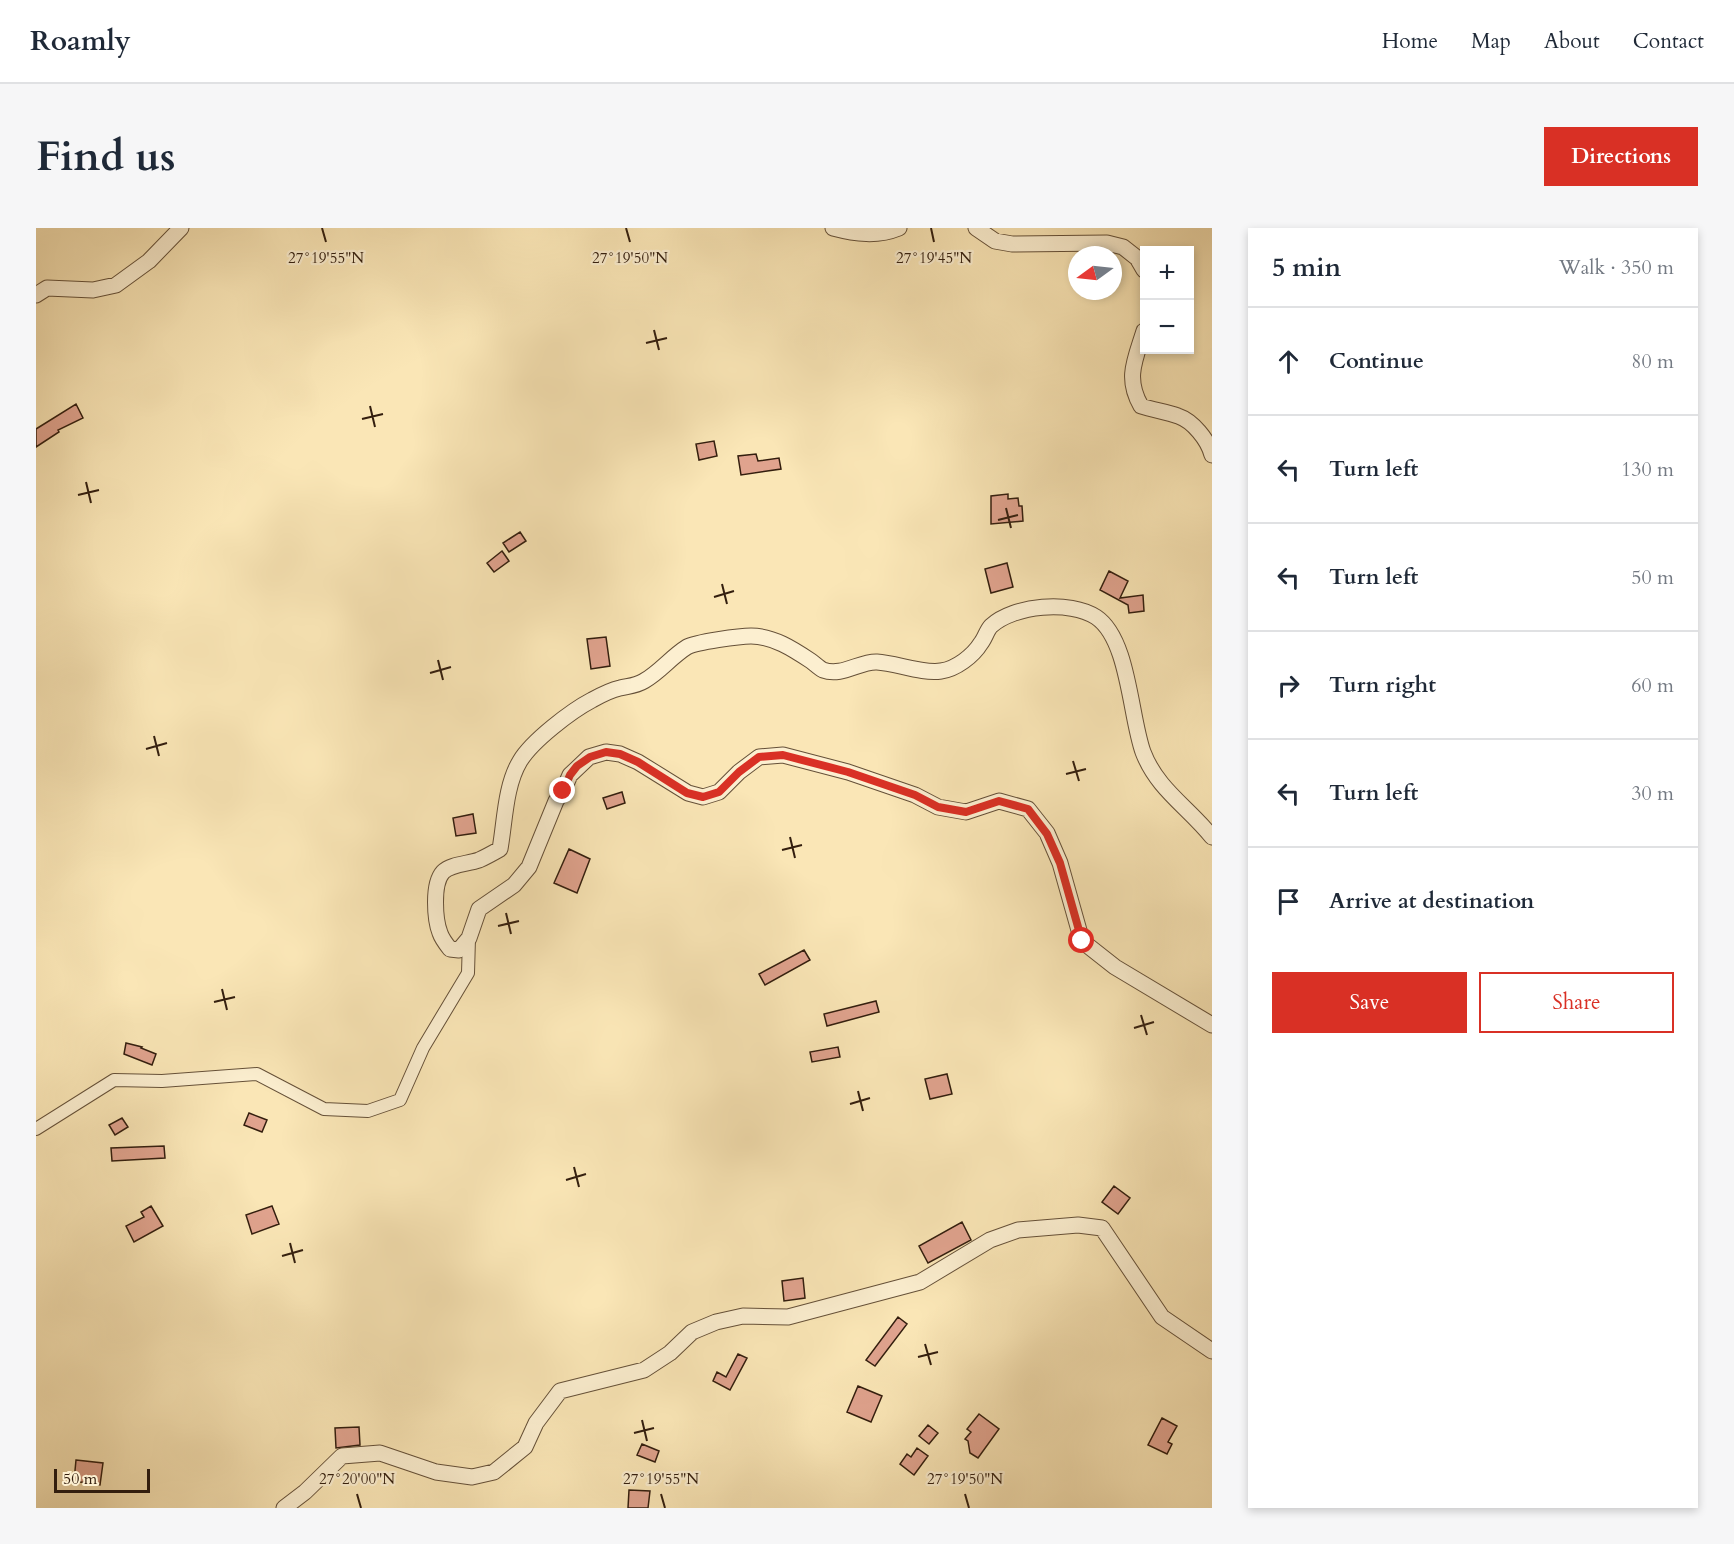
<!DOCTYPE html>
<html lang="en">
<head>
<meta charset="utf-8">
<style>
  :root { --surface:#fff; --page:#f6f6f7; --text:#1f2937; --muted:#747a83; --line:#e0e1e3; --accent:#d93025 }
  body { margin:0; font-family:Cardo,serif; background:var(--page); color:var(--text) }
  .controls { position:absolute; right:18px; top:18px; display:grid; overflow:hidden; border-radius:0px; box-shadow:0 3px 9px #0003 }
  .controls button { width:54px; height:54px; display:grid; place-items:center; padding:0; border:0; border-bottom:2px solid var(--line); background:var(--surface); color:var(--text); font:30px sans-serif }
  .compass { position:absolute; left:1032px; top:18px; width:54px; height:54px; border-radius:50%; background:var(--surface); box-shadow:0 3px 9px #0003; rotate:255deg }
  .scale { position:absolute; left:18px; bottom:15px; width:96px; box-sizing:border-box; padding-left:6px; border:3px solid #331e0e; border-top:0; font-size:16px; line-height:21px; white-space:nowrap; color:#331e0e; -webkit-text-stroke:4px #fcefd0; paint-order:stroke }
  .stop { position:absolute; width:18px; height:18px; margin:-14px; border:4px solid #d93025; border-radius:50%; background:#fff }
  .stop.end { background:#d93025; border-color:#fff; box-shadow:0 2px 6px #0008 }
  .list { margin:0; padding:0; list-style:none }
  h2 { display:flex; justify-content:space-between; align-items:center; height:78px; margin:0; padding:0 24px; font-size:26px }
  h2 small { font-size:20px; font-weight:400; color:var(--muted) }
  .list li { display:grid; grid-template-columns:39px 1fr auto; gap:18px; align-items:center; box-sizing:border-box; height:108px; padding:0 24px; border-top:2px solid var(--line) }
  .list b { display:block; font-size:22px; white-space:nowrap }
  .list em { font-size:20px; font-style:normal; color:var(--muted) }
  .actions { display:flex; gap:12px; padding:18px 24px }
  .actions a { flex:1; padding:14px 0; border:2px solid var(--accent); border-radius:0px; text-align:center; font-size:21px; color:var(--accent) }
  .actions .main { background:var(--accent); color:#fff }
  .icon { flex:none; width:33px; height:33px; fill:none; stroke:currentColor; stroke-width:2; stroke-linecap:round; stroke-linejoin:round }
  .map { position:relative; flex:none; width:1176px; height:1280px; overflow:hidden; border-radius:0px }
  header { display:flex; align-items:center; gap:36px; box-sizing:border-box; height:84px; padding:0 30px; background:var(--surface); border-bottom:2px solid var(--line) }
  header strong { font-size:28px }
  nav { display:flex; gap:33px; margin-inline-start:auto; font-size:21px }
  .intro { display:flex; align-items:center; justify-content:space-between; box-sizing:border-box; height:144px; padding:0 36px }
  h1 { margin:0; font-size:42px }
  .button { padding:15px 27px; border-radius:0px; background:var(--accent); color:#fff; font-size:21px; font-weight:700 }
  main { display:flex; gap:36px; padding:0 36px }
  aside { flex:1; background:var(--surface); border-radius:0px; box-shadow:0 3px 9px #0003 }
  .map>svg:first-child { display:block }
</style>
</head>
<body>
<header>
<strong>Roamly</strong>
<nav><a>Home</a><a>Map</a><a>About</a><a>Contact</a></nav>
</header>
<div class="intro"><h1>Find us</h1><a class="button">Directions</a></div>
<main>
<div class="map">
<svg width="1176" height="1280" viewBox="0 0 1176 1280">
  <rect width="100%" height="100%" fill="#fae6b6"/>
  <filter id="stains"><feTurbulence type="fractalNoise" baseFrequency=".00333" numOctaves="4"/><feColorMatrix values="0 0 0 0 .2 0 0 0 0 .09 0 0 0 0 .02 0 0 0 .5 -.17"/></filter>
  <radialGradient id="worn" r=".72"><stop offset=".6" stop-color="#630" stop-opacity="0"/><stop offset="1" stop-color="#630" stop-opacity=".3"/></radialGradient>
  <path fill="#e0a38e" stroke="#331e0e" stroke-width="1.5" d="M40 176 47 190 22 202 23 204 0 219V201Z
    M678 213 681 228 663 232 660 216Z
    M720 226 722 233 743 230 745 241 705 247 702 228Z
    M972 266V271L982 270 983 278H986L987 293 955 296V268Z
    M484 304 490 313 473 324 467 315Z
    M466 323 473 333 458 344 451 335Z
    M971 335 977 359 955 365 949 341Z
    M1073 343 1092 353 1084 370 1107 367 1108 383 1093 385 1092 377 1064 362Z
    M570 409 574 438 555 441 551 411Z
    M586 564 589 575 571 581 567 570Z
    M437 586 440 605 420 608 417 590Z
    M533 621 554 631 541 665 518 655Z
    M768 722 774 732 729 757 723 746Z
    M840 773 843 784 791 798 788 786Z
    M90 815 106 819 105 820 120 826 116 837 88 826Z
    M802 819 804 829 776 834 774 824Z
    M911 846 916 866 894 871 889 851Z
    M213 885 231 892 226 904 208 897Z
    M86 890 92 899 79 907 73 897Z
    M128 918 129 930 76 933 75 920Z
    M1078 958 1094 970 1082 986 1066 974Z
    M115 978 127 998 98 1014 90 998 108 989 105 984Z
    M236 978 243 996 216 1006 210 987Z
    M926 994 935 1012 892 1035 883 1018Z
    M767 1050 769 1070 748 1073 746 1053Z
    M862 1089 871 1096 839 1138 830 1132Z
    M702 1126 711 1130 694 1162 677 1153 681 1144 690 1149Z
    M822 1158 846 1168 835 1194 811 1184Z
    M943 1186 963 1201 942 1230 934 1225 932 1213 929 1211 935 1204 931 1201Z
    M1126 1190 1141 1198 1132 1214 1136 1216 1131 1226 1112 1217Z
    M892 1197 902 1205 893 1216 883 1208Z
    M323 1199 324 1217 300 1220 299 1200Z
    M606 1216 623 1223 619 1234 601 1227Z
    M881 1220 892 1228 878 1247 864 1236 871 1226 875 1229Z
    M40 1232 67 1235 64 1257 38 1253Z
    M593 1262 614 1263 612 1280H592Z"/>
  <g fill="none" stroke-linecap="round" stroke-linejoin="round">
    <g stroke="#655038" stroke-width="14">
      <path id="minor" d="M0 901 78 852 126 853 221 846 288 881 332 883 364 872 387 820 432 745 433 710"/>
    </g>
    <g stroke="#655038" stroke-width="17">
      <path id="tertiary" d="M797 0C820 6 841 9 863 0
        M940 0 959 13 976 16 1071 15 1087 19 1101 30 1108 42
        M0 67 11 60 57 62 80 57 113 33 145 0
        M1108 103C1099 132 1089 150 1105 178 1117 182 1131 184 1142 188 1157 193 1172 212 1176 227
        M1176 609C1152 579 1121 561 1107 524 1094 488 1093 411 1060 389 1034 372 978 377 955 398 951 402 949 410 945 415 937 428 920 441 905 443 886 446 860 435 841 434 824 433 806 449 787 442 783 440 778 435 775 433 757 421 737 408 715 408 704 408 660 414 651 419 635 429 624 444 608 453 600 458 592 458 584 460 575 462 565 467 556 472 535 483 496 513 484 533 469 558 469 593 464 621 457 625 450 629 443 632 432 636 415 636 407 644 396 656 399 692 404 705 406 711 410 716 414 721L423 722 433 710 443 681 478 657 493 639 520 573 527 563 534 547 553 529 570 524 584 526 602 534 652 565 667 569 683 564 703 544 723 529 747 527 812 544 879 567 902 579 930 584 963 573 992 581 1011 605 1024 635 1046 713 1079 739 1176 797
        M248 1280 269 1264 306 1228 344 1225 400 1244 436 1249 458 1244 489 1219 500 1195 524 1163 608 1142 634 1125 656 1104 680 1094 707 1088 752 1089 884 1054 954 1012 982 1002 1042 997 1066 1000 1126 1089 1176 1123"/>
    </g>
    <use href="#minor" stroke="#fcefd0" stroke-width="12"/>
    <use href="#tertiary" stroke="#fcefd0" stroke-width="15"/>
  </g>
  <g fill="none" stroke-linecap="round" stroke-linejoin="round">
    <path stroke="#d93025" stroke-width="8" d="M527 563 534 547 541 538 554 529 570 524 584 526 602 534 651 565 667 569 683 564 703 544 723 529 747 527 812 544 879 567 902 579 930 584 963 573 992 581 1011 606 1024 635 1046 713"/>
  </g>
  <path fill="none" stroke="#331e0e" stroke-width="2" d="M286 0 290 14M590 0 594 14M895 0 898 14M618 102 623 122M610 115 631 110M334 178 339 199M326 191 347 186M50 254 55 275M42 267 63 262M970 280 975 300M962 292 982 287M686 356 691 376M678 369 698 363M402 432 407 452M394 445 415 439M118 508 123 528M110 521 131 515M1037 533 1043 553M1030 546 1050 541M754 609 759 630M746 622 766 617M470 685 475 706M462 698 483 693M186 761 191 782M178 774 199 769M1105 787 1111 807M1098 800 1118 794M822 863 827 883M814 876 834 870M538 939 543 959M530 952 550 946M254 1015 259 1035M246 1028 267 1022M889 1116 895 1137M882 1129 902 1124M606 1192 611 1213M598 1205 618 1200M321 1266 325 1280M625 1266 629 1280M929 1266 933 1280"/>
  <g font-size="15" text-anchor="middle" fill="#331e0e" stroke="#fcefd0" stroke-width="4.5" stroke-linejoin="round" paint-order="stroke">
    <text x="898" y="35">27°19'45"N</text>
    <text x="290" y="35">27°19'55"N</text>
    <text x="594" y="35">27°19'50"N</text>
    <text x="321" y="1256">27°20'00"N</text>
    <text x="625" y="1256">27°19'55"N</text>
    <text x="929" y="1256">27°19'50"N</text>
  </g>
  <rect width="100%" height="100%" filter="url(#stains)"/>
  <rect width="100%" height="100%" fill="url(#worn)"/>
</svg>
<div class="controls">
<button>+</button>
<button>−</button>
</div>
<svg class="compass" viewBox="-18 -18 36 36"><path d="M0-13l5 13h-10z" fill="#e53935"/><path d="M0 13l5-13h-10z" fill="#747a83"/></svg>
<div class="scale">50 m</div>
<div class="stop" style="left:1046px;top:713px"></div>
<div class="stop end" style="left:527px;top:563px"></div>
</div>
<aside>
<h2>5 min<small>Walk · 350 m</small></h2>
<ul class="list">
<li><svg class="icon" aria-label="ahead" viewBox="0 0 24 24"><path d="M12 20V5M6 11l6-6 6 6"/></svg><div><b>Continue</b></div><em>80 m</em></li>
<li><svg class="icon" aria-label="left" viewBox="0 0 24 24"><path d="M17 20v-9H6M10 6l-5 5 5 5"/></svg><div><b>Turn left</b></div><em>130 m</em></li>
<li><svg class="icon" aria-label="left" viewBox="0 0 24 24"><path d="M17 20v-9H6M10 6l-5 5 5 5"/></svg><div><b>Turn left</b></div><em>50 m</em></li>
<li><svg class="icon" aria-label="right" viewBox="0 0 24 24"><path d="M7 20v-9h11M14 6l5 5-5 5"/></svg><div><b>Turn right</b></div><em>60 m</em></li>
<li><svg class="icon" aria-label="left" viewBox="0 0 24 24"><path d="M17 20v-9H6M10 6l-5 5 5 5"/></svg><div><b>Turn left</b></div><em>30 m</em></li>
<li><svg class="icon" aria-label="arrive" viewBox="0 0 24 24"><path d="M6 21V4h12l-3 4 3 4H6"/></svg><div><b>Arrive at destination</b></div></li>
</ul>
<div class="actions"><a class="main">Save</a><a>Share</a></div>
</aside>
</main>
</body>
</html>
